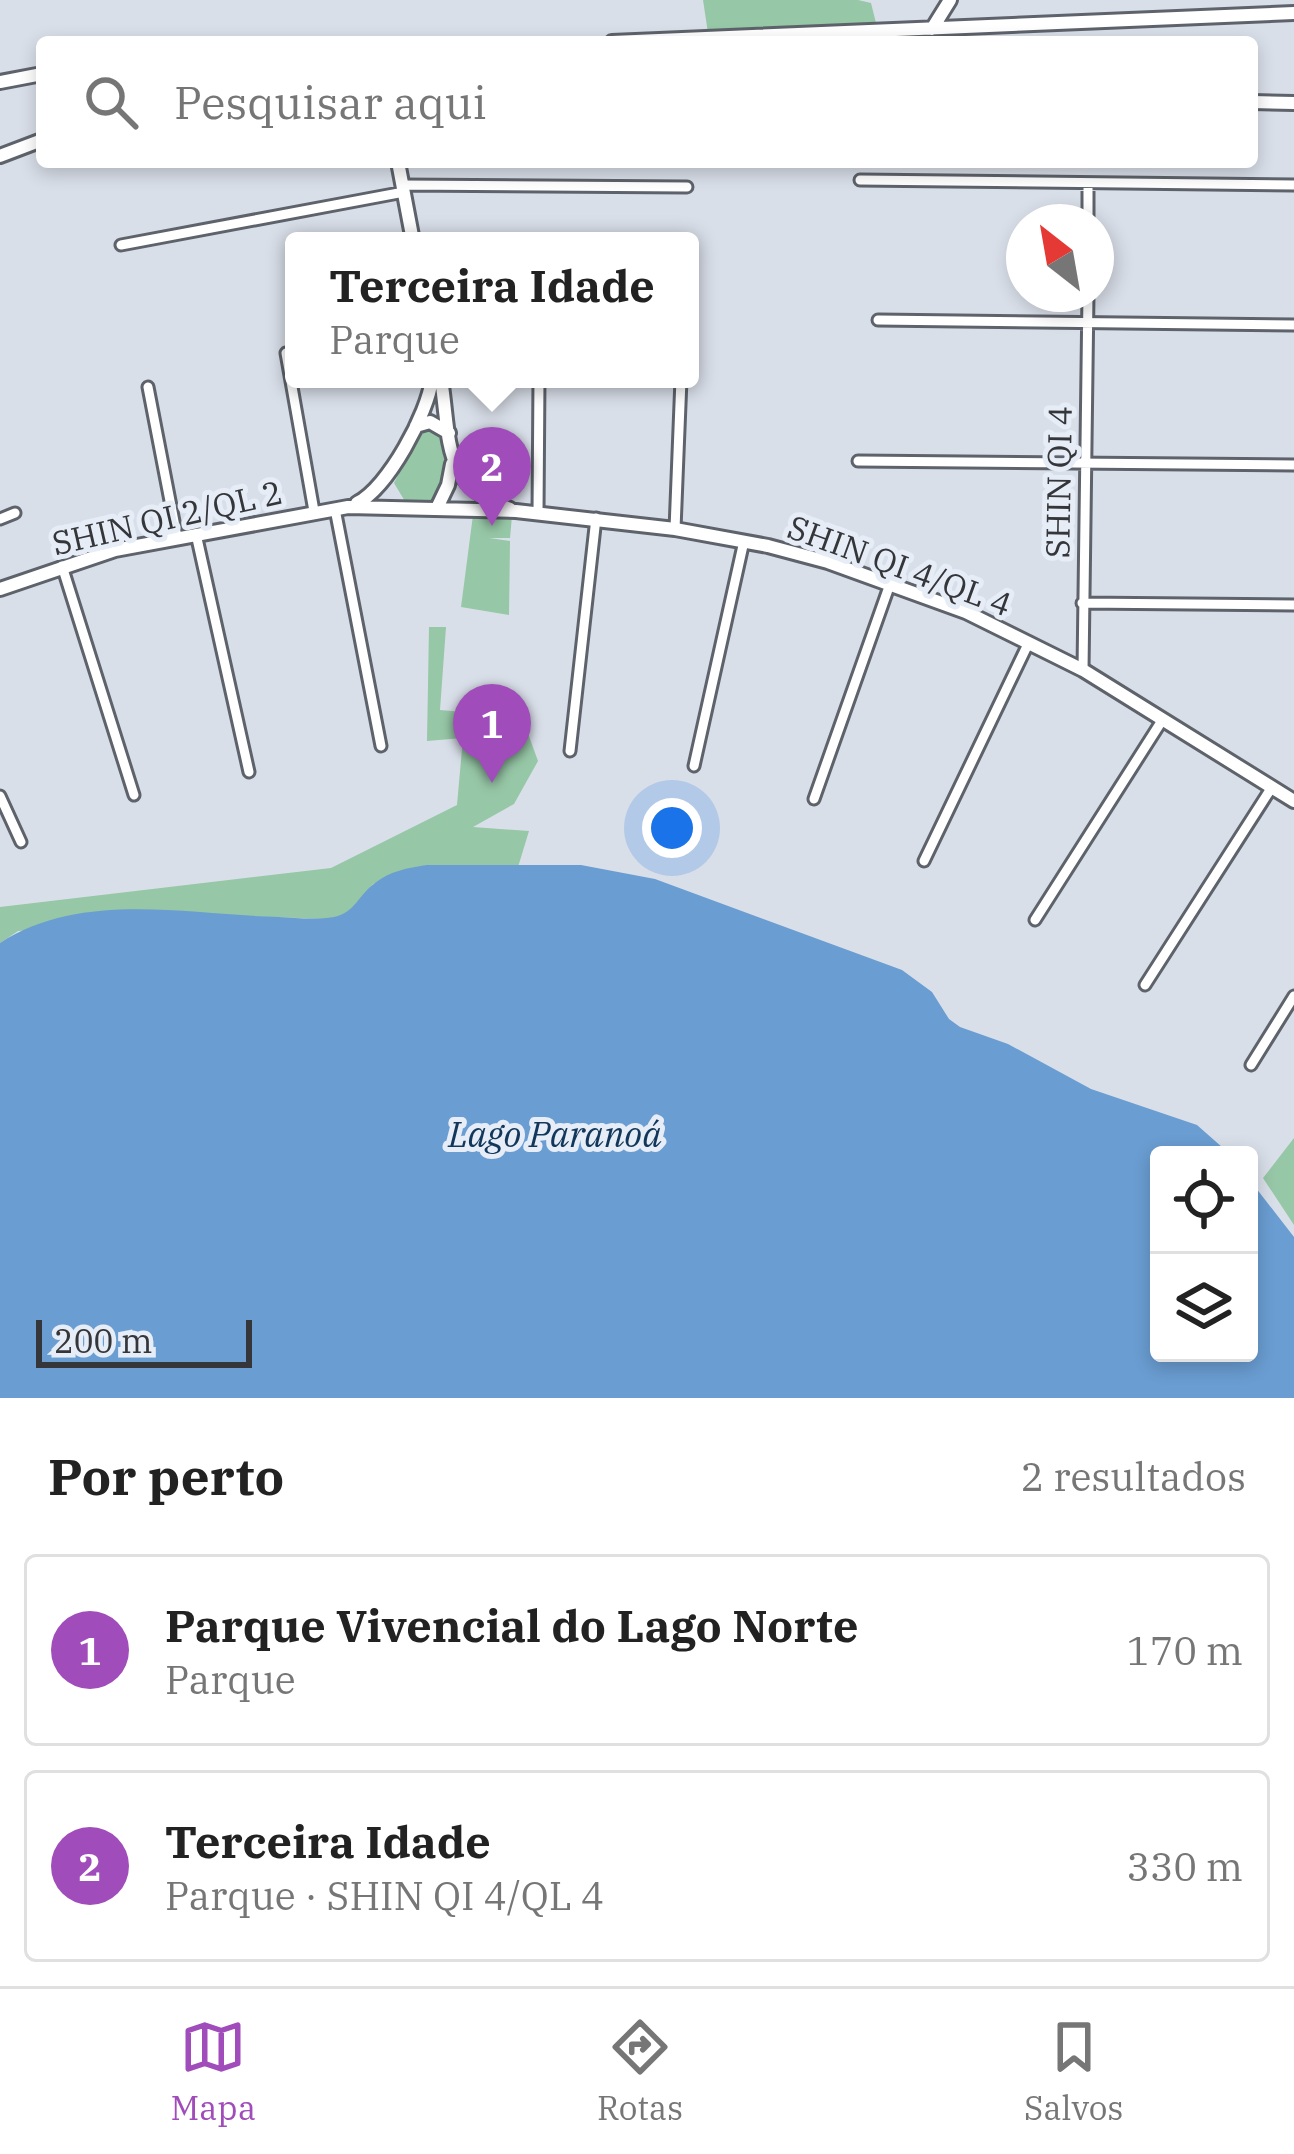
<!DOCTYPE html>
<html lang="pt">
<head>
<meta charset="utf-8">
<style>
  :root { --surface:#fff; --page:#f6f6f6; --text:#222; --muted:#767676; --line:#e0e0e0; --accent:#a04cba }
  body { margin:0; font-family:"IBM Plex Serif",serif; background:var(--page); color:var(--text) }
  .controls { position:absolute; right:36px; bottom:36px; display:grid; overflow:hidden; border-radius:12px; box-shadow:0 6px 18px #0003 }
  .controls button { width:108px; height:108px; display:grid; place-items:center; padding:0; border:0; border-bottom:3px solid var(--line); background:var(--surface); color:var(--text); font:60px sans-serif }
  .compass { position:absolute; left:1006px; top:204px; width:108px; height:108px; border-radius:50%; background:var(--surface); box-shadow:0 6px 18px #0003; rotate:329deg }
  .scale { position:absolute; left:36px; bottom:30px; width:216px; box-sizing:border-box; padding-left:12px; border:6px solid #34363a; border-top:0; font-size:33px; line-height:42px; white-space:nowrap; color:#34363a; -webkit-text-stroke:9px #e6edf7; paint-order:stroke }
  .you { position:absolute; left:672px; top:828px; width:42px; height:42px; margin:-30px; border:9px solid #fff; border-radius:50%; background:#1a73e8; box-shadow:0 0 0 18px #1a73e833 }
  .badge { display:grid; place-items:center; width:78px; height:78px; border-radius:50%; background:var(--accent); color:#fff; font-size:39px; font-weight:700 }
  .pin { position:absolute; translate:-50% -99px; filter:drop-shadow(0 3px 6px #0008) }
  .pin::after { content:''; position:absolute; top:63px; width:42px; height:36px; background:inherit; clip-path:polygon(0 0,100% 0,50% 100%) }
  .popup { position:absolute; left:285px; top:232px; width:414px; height:156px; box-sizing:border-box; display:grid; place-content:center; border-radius:12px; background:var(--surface); filter:drop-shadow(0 3px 9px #0005); font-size:39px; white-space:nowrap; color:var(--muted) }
  .popup b { font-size:45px; color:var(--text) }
  .popup::after { content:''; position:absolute; left:50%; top:100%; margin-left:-24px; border:24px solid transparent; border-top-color:var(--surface) }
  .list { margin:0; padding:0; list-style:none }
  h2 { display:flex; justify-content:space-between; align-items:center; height:156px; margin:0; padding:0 48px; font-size:51px }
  h2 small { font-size:39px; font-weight:400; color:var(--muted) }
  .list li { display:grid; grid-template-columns:78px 1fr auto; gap:36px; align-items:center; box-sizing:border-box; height:192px; margin:0 24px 24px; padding:0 24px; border:3px solid var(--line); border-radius:12px }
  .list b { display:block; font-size:45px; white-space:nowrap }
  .list p { margin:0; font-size:39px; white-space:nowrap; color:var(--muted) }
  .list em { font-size:39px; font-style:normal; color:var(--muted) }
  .icon { flex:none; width:66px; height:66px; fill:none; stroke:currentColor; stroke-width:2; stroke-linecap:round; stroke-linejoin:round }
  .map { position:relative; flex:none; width:1294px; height:1398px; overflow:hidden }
  .search { position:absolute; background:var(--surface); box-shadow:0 6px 18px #0003; left:36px; right:36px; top:36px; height:132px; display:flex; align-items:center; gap:30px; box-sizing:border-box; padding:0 42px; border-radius:12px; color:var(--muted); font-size:45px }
  .sheet { height:588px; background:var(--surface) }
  nav { display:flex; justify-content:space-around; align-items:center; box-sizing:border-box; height:168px; border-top:3px solid var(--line); background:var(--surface); font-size:33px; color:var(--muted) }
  nav a { display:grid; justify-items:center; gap:6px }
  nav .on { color:var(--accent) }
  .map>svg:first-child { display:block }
</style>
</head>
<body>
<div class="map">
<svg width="1294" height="1398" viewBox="0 0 1294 1398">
  <rect width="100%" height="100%" fill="#d9dfe9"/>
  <path fill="#96c7a6" d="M703 0H858L871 3 876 23 708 33Z
    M430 428 439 429C452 452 452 482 433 502L406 503 394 483 419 435Z
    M473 515 512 516 510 538H489L510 541 509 615 461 607Z
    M429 627H446L440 710 522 717 538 761 514 804 473 827 529 831 518 867 426 865 373 884 355 906 343 915 328 919 243 916 18 931 0 943V907L331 868 457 805 463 738 427 741Z
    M1294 1138V1225L1263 1178Z"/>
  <path fill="#6a9dd2" d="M426 865H581L655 879 902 970 932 992 949 1019 960 1027 1008 1044 1091 1089 1197 1125 1231 1155H1159V1353H1249V1179L1294 1237V1398H0V943C83 890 187 915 279 917 296 918 316 920 334 917 355 913 359 894 375 883 390 871 408 868 426 865Z"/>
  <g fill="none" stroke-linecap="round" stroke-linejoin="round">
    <g stroke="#5e636b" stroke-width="15">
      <path id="street" d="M860 180 1294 185
        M1088 183V222
        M402 185 687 187
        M121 245 404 192
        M878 320 1294 325
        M286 353 314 511
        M148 387 177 537
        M858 461 1294 465
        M335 509 381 746
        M538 513 539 379
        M0 519 15 513
        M675 529 681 379
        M196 534 249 772
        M62 566 134 795
        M1082 603 1294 605
        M1083 670 1088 294
        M570 751 596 518
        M694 766 744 541
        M0 796 21 842
        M814 799 890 584
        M924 861 1029 642
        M1035 920 1163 719
        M1145 985 1272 787
        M1251 1065 1294 996"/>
    </g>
    <g stroke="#5e636b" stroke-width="18">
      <path id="secondary" d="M932 29 950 0
        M612 42 1294 13
        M0 82 42 74
        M1252 102 1294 103
        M0 156 42 140
        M398 162 413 241
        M441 379C451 442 441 484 510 509
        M416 426 430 422 449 433
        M357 503C388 488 428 413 432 379
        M437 508 448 485 452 464
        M0 589 115 550 348 507 516 511 675 529 768 546 828 562 966 612 1083 670 1294 801"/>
    </g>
    <use href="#street" stroke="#fff" stroke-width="9"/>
    <use href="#secondary" stroke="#fff" stroke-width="12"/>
  </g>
  <g text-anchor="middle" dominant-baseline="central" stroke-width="10" stroke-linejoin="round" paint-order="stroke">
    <g font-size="33" fill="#34363a" stroke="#e6edf7">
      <text transform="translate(1058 482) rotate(-89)">SHIN QI 4</text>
      <text transform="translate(167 517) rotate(-13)">SHIN QI 2/QL 2</text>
      <text transform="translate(900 565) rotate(20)">SHIN QI 4/QL 4</text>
    </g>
    <g font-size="36" font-style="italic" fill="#12375a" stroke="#e6edf7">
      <text x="555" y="1133">Lago Paranoá</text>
    </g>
  </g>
</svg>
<div class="controls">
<button><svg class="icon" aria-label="locate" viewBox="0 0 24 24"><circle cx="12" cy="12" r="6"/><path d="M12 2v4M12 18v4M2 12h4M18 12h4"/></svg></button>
<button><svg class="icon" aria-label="layers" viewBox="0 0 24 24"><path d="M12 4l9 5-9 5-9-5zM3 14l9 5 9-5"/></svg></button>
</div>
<svg class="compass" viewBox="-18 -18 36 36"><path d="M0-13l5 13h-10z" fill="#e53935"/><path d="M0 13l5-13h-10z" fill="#767676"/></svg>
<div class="scale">200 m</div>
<div class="you"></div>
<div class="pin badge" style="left:492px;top:783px">1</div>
<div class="pin badge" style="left:492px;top:526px">2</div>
<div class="popup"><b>Terceira Idade</b>Parque</div>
<div class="search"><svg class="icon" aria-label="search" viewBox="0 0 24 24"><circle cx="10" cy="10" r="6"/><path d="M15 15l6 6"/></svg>Pesquisar aqui</div>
</div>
<section class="sheet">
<h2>Por perto<small>2 resultados</small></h2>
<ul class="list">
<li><span class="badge">1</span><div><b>Parque Vivencial do Lago Norte</b><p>Parque</p></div><em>170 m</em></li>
<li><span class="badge">2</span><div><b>Terceira Idade</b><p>Parque · SHIN QI 4/QL 4</p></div><em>330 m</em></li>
</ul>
</section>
<nav>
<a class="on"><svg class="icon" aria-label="map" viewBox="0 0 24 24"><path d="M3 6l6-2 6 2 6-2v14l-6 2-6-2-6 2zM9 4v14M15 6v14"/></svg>Mapa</a>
<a><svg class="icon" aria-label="directions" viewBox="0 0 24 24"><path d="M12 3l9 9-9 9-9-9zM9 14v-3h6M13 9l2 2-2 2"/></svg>Rotas</a>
<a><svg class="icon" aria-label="saved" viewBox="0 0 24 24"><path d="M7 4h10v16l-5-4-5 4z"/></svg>Salvos</a>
</nav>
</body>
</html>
